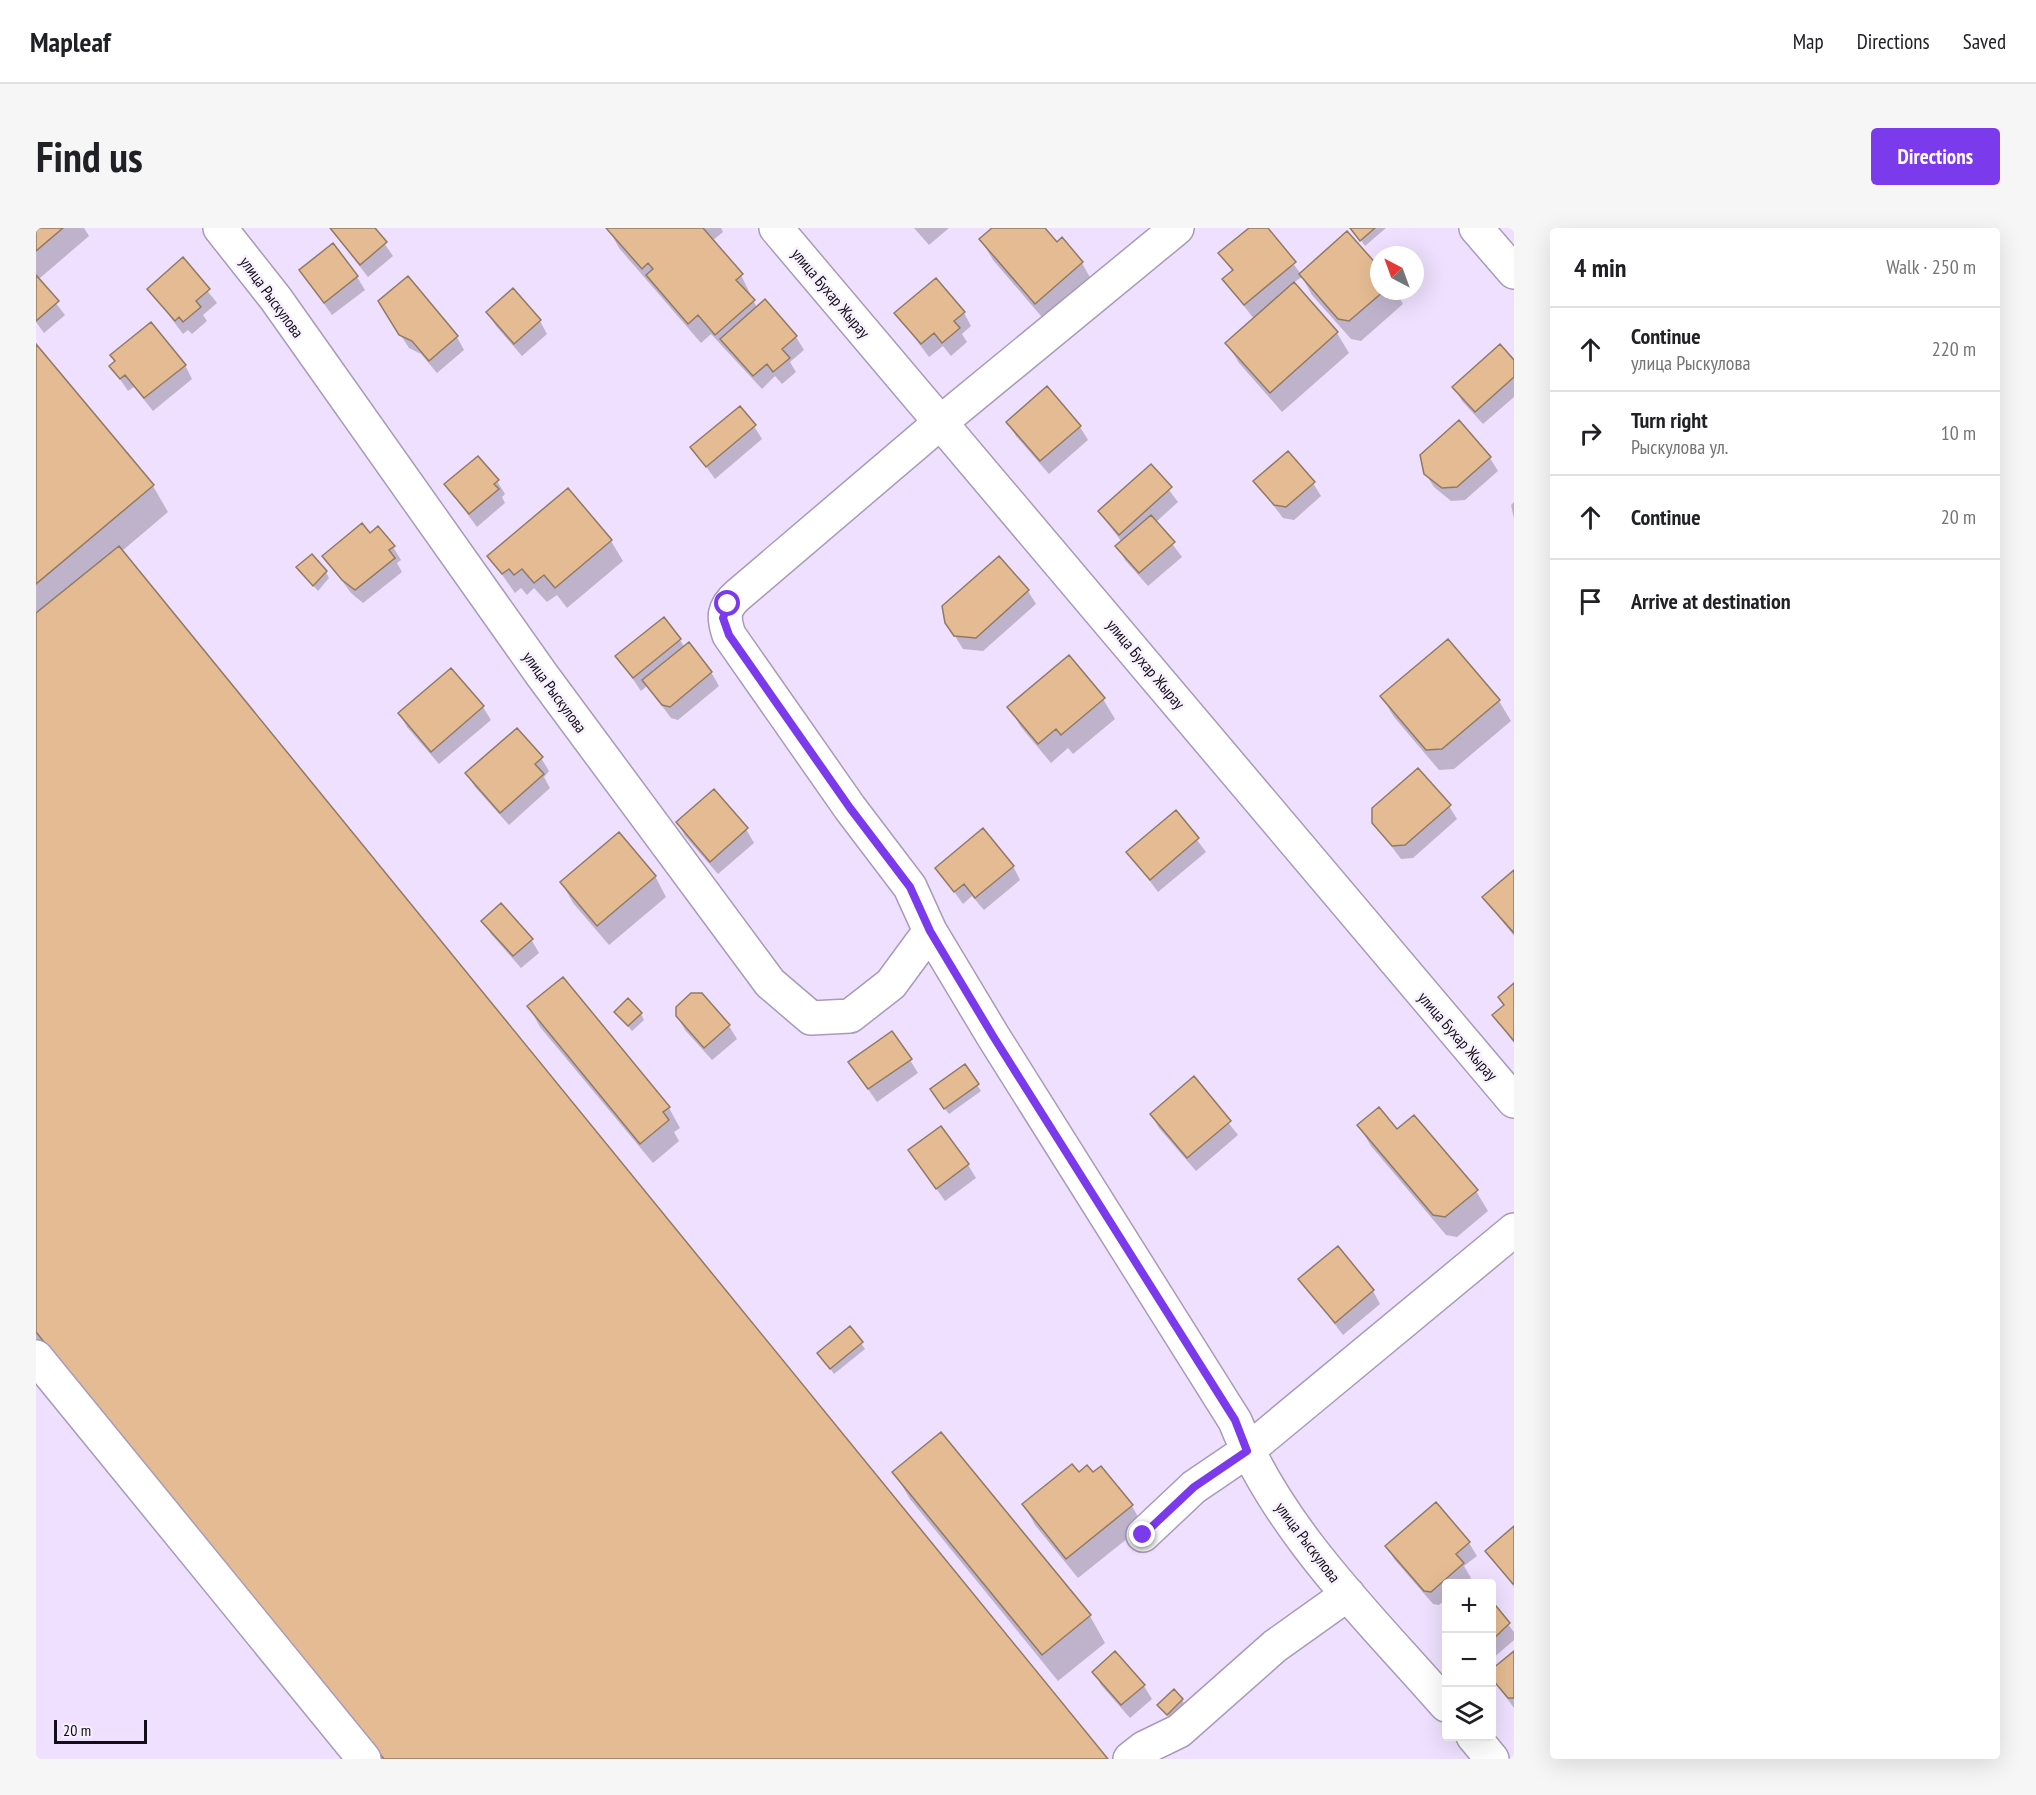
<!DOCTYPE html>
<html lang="en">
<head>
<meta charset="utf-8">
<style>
  :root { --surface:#fff; --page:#f6f6f6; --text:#202124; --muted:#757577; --line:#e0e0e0; --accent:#7c3aed }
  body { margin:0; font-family:"PT Sans Narrow",sans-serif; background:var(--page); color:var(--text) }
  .controls { position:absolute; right:18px; bottom:18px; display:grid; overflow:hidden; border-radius:6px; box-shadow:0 6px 24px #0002 }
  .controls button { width:54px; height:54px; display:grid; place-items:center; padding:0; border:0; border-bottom:2px solid var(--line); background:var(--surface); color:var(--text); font:30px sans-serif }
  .compass { position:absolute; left:1334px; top:18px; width:54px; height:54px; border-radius:50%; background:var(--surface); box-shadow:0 6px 24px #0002; rotate:319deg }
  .scale { position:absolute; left:18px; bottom:15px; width:93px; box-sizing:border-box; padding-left:6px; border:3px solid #120d17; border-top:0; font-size:16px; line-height:21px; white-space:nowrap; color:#120d17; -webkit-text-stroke:4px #f7f1fd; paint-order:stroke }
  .stop { position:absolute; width:18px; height:18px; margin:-14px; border:4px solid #7c3aed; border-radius:50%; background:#fff }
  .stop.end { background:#7c3aed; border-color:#fff; box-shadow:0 2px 6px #0008 }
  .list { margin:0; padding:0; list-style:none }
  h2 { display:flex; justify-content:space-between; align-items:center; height:78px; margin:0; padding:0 24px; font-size:26px }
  h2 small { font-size:20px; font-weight:400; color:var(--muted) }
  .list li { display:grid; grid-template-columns:39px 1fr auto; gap:18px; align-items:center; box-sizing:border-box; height:84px; padding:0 24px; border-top:2px solid var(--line) }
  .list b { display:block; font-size:22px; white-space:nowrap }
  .list p { margin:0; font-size:20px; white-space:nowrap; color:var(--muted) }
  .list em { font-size:20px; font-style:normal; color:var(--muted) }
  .icon { flex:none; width:33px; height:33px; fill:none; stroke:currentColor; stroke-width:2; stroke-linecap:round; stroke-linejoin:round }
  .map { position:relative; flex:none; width:1478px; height:1531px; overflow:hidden; border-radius:6px }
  header { display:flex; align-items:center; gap:36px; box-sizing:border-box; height:84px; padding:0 30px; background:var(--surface); border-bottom:2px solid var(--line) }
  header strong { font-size:28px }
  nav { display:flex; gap:33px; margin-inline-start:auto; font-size:21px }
  .intro { display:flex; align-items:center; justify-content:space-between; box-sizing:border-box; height:144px; padding:0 36px }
  h1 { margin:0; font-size:42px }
  .button { padding:15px 27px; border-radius:6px; background:var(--accent); color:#fff; font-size:21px; font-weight:700 }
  main { display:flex; gap:36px; padding:0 36px }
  aside { flex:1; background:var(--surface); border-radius:6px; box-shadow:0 6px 24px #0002 }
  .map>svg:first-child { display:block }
</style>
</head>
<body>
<header>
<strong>Mapleaf</strong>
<nav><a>Map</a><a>Directions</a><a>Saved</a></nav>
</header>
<div class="intro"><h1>Find us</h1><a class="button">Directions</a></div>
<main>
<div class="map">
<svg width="1478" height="1531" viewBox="0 0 1478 1531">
  <rect width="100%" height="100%" fill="#eee0fe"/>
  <path fill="#0003" d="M0 0H48L53 8 4 50 0 49Z
    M294 0H341L339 2 357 28 332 49Z
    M572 0H685L687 4 676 13 705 47 721 80 729 74 760 109 768 122 754 134 760 144 746 156 739 148 726 161 675 106 665 115 583 20Z
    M878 0H913L893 17Z
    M959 0H1007L1021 16 1026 12 1046 35 1057 55 1011 95 957 32 945 12Z
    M1215 0H1230L1265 46 1343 63H1360L1367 76 1325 113 1315 111 1276 67 1266 49 1257 55 1301 105 1313 125 1246 184 1203 135 1191 115 1218 91 1188 52 1197 44 1184 25Z
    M1316 0H1350L1329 18Z
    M147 32 181 75 167 87 171 93 156 106 152 102 147 106 113 61Z
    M264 42 321 49 329 62 296 87Z
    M0 49 29 87 8 105 0 94Z
    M452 85 504 93 511 106 486 128 460 98Z
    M860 85H928L935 98 926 106 931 114 915 128 907 118 893 129Z
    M352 87 421 109 428 122 401 145 385 126 373 120Z
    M0 119 117 258 132 284 86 323 1070 1531H343L0 1110Z
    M1478 134V169L1447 196 1426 173 1418 159Z
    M149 137 156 151 117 183 98 159 92 163 75 138Z
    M1011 161 1044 199 1052 212 1013 246 980 208 972 195Z
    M718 198 726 211 679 251 656 219Z
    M1454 230 1462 243 1429 272 1415 273 1398 259 1389 245Z
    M1115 238 1142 274 1120 294 1146 329 1112 358 1089 332 1081 318 1086 314 1063 284Z
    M461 253 469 266 466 269 469 275 441 299 410 257Z
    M1219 253 1277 255 1285 268 1258 292 1247 290Z
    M532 262 575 313 587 333 531 380 521 367 511 374 498 360 491 367 485 360 479 365 453 328Z
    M1478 274V291L1475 277Z
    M334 307 357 319 365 332 361 335 366 344 327 375 315 365 288 328Z
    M290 344 293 350 282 363 266 345Z
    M992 363 1000 376 947 423 927 421 910 394Z
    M644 412 649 420 675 444 683 458 642 492 635 490 611 458 605 463 581 428Z
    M415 442 447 479 455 492 403 536 371 499 364 486Z
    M1346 469 1463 473 1475 493 1418 541 1403 542 1358 489Z
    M1067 471 1079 491 1037 526 1032 520 1015 535 985 499 973 479Z
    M505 530 513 543 508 549 514 560 473 597 439 559 431 546Z
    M1413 578 1421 591 1377 630 1365 631 1338 595Z
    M1140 584 1170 624 1122 664 1092 624Z
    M642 595 710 601 718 615 682 646 649 608Z
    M977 638 984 652 948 682 936 668 927 676 901 640Z
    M1478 644V708L1448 670Z
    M619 648 630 669 573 717 537 675 526 655Z
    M447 693 495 711 503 725 485 740 455 706Z
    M1478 757V815L1458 788 1469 778Z
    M665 766 693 798 701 811 676 832 649 802 641 788Z
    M493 779 633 880 644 900 638 904 643 913 617 935 504 799Z
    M580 784 605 786 608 792 596 803Z
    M874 832 882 845 841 874 822 847Z
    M1158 851 1202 907 1160 943 1123 900 1115 886Z
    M941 857 945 863 913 886 899 868Z
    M1323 898 1440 963 1452 983 1421 1009 1410 1007 1335 918Z
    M874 923 932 937 940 950 909 973Z
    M1264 1051 1337 1063 1344 1076 1307 1107Z
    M825 1115 829 1121 798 1146 783 1125Z
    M905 1206 1054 1388 1069 1415 1022 1453 874 1271 858 1244Z
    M1065 1240 1096 1278 1107 1298 1042 1350 999 1297 988 1277 1043 1246H1057Z
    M1400 1276 1433 1315 1441 1328 1428 1338 1435 1350 1428 1356H1410V1371L1403 1377 1397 1376 1358 1331 1351 1318Z
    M1478 1300V1359L1451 1323Z
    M1456 1376 1478 1404V1412L1456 1431Z
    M1478 1425V1480L1456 1450V1443Z
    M1058 1444 1108 1458 1116 1471 1094 1490 1065 1457Z
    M1146 1472 1150 1478 1135 1492 1123 1477Z"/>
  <path fill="#e4bb93" stroke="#917a64" stroke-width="1.5" d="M0 0H27L0 23Z
    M294 0H339L351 14 324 37Z
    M570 0H667L707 46 700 52 719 72 679 107 662 87 652 96 610 47 617 41 612 35 606 41Z
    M956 0H1009L1021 14 1026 9 1047 34 999 76 943 11Z
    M1213 0H1232L1260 34 1208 77 1186 51 1197 42 1182 25Z
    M1314 0H1339L1324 13Z
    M1311 3 1343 39V63H1348L1313 93 1302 91 1263 46Z
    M297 15 322 48 288 75 263 42Z
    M147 29 174 61 160 73 165 79 147 94 143 89 139 93 111 61Z
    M0 47 23 73 0 93Z
    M372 48 422 108 393 133 376 113 363 107 342 73Z
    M900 50 929 84 918 93 924 100 906 115 898 105 885 116 858 85Z
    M1258 54 1302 104 1234 165 1189 115Z
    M477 60 505 92 478 116 450 84Z
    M729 71 761 108 746 121 754 130 737 144 731 136 717 148 684 111Z
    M115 94 150 137 108 170 89 147 84 151 73 138 79 133 74 127Z
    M0 116 118 257 0 356Z
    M1464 116 1478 132V149L1439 184 1416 159Z
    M1011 158 1045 198 1004 233 970 194Z
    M704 178 720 197 670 239 654 219Z
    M1423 192 1455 229 1421 259 1406 260 1388 246 1384 227Z
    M1252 223 1279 254 1250 279 1238 277 1217 253Z
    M442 228 463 252 458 256 463 261 433 286 408 256Z
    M1115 236 1136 259 1083 307 1062 283Z
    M532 260 576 312 519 360 508 347 498 355 486 341 478 347 473 341 466 346 451 328Z
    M1115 287 1139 314 1103 345 1079 318Z
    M326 295 334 305 342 298 359 318 353 322 359 330 319 362 306 352 286 328Z
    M83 318 1072 1531H348L0 1104V385Z
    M276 326 291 343 277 358 260 339Z
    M963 328 993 362 940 410 918 408 909 395 906 378Z
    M628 389 645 411 597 450 579 428Z
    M1412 411 1464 472 1406 521 1390 522 1344 468Z
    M653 414 676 444 634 479 626 477 606 452Z
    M1033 427 1069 470 1025 507 1020 501 1002 516 971 479Z
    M415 440 448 478 395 524 362 485Z
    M481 500 507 529 499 536 508 546 464 585 429 545Z
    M1382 540 1415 577 1369 617 1356 618 1336 595V580Z
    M678 561 712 600 674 634 640 594Z
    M1140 582 1163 610 1114 652 1090 624Z
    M947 600 978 638 939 670 928 656 918 664 899 640Z
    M583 604 620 648 561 698 524 654Z
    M1478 642V705L1446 669Z
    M465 675 497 711 477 728 445 693Z
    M527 749 634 879 627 884 633 892 604 916 491 778Z
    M1478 755V813L1456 787 1468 777 1462 769Z
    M655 765H666L694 797 668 820 640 788V779Z
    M592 770 606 785 592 798 578 784Z
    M856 803 876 831 832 861 812 834Z
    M929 836 943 856 908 881 894 861Z
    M1158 848 1195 893 1151 930 1114 886Z
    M1343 879 1361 901 1378 887 1442 962 1409 989 1397 987 1321 897Z
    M905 898 933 936 900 961 872 922Z
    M1302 1018 1338 1062 1299 1095 1262 1051Z
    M814 1098 827 1114 794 1141 781 1125Z
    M905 1204 1055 1387 1006 1427 856 1244Z
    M1036 1236 1043 1244 1051 1237 1057 1244 1065 1238 1097 1277 1030 1331 986 1276Z
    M1400 1274 1434 1314 1420 1326 1428 1335 1395 1364 1388 1363 1349 1318Z
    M1478 1298V1355L1477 1356 1449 1323Z
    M1456 1373 1474 1395 1456 1412Z
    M1079 1423 1109 1457 1085 1477 1056 1444Z
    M1478 1423V1470H1472L1456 1451V1441Z
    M1138 1461 1147 1471 1131 1487 1121 1477Z"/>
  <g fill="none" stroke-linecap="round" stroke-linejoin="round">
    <g stroke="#a99bb8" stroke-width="36">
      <path id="minor" d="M184 0 240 71 506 447 734 755 775 790 814 788 855 756 894 703
        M740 0 1478 873
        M1141 0 905 194 702 367C687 380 687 389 693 407L814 580 874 659 894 703 957 808 1199 1193C1243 1303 1333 1389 1410 1477
        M1440 0 1478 44
        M0 1129 328 1531
        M1107 1307 1158 1259 1211 1223 1478 1002
        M1437 1508 1456 1531
        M1094 1531 1108 1520 1143 1503 1239 1418 1312 1366"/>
    </g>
    <use href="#minor" stroke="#fff" stroke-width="33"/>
  </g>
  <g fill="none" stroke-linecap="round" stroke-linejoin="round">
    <path stroke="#7c3aed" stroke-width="8" d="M692 376 687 390 693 407 814 580 874 659 894 703 957 808 1199 1192 1211 1223 1158 1259 1107 1307"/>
  </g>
  <g text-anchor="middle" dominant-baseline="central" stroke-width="5" stroke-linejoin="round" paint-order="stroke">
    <g font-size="16" fill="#120d17" stroke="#f7f1fd">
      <text transform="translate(795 65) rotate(50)">улица Бухар Жырау</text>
      <text transform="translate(236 69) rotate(54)">улица Рыскулова</text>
      <text transform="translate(1110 436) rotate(50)">улица Бухар Жырау</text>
      <text transform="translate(519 464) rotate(54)">улица Рыскулова</text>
      <text transform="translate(1422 808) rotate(49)">улица Бухар Жырау</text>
      <text transform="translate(1272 1314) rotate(53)">улица Рыскулова</text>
    </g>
  </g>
</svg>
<div class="controls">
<button>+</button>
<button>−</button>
<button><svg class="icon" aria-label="layers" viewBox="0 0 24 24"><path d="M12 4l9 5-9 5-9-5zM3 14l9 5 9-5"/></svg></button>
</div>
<svg class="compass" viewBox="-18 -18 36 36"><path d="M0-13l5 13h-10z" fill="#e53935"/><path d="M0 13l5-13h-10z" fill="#757577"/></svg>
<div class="scale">20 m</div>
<div class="stop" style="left:692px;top:376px"></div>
<div class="stop end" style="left:1107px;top:1307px"></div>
</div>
<aside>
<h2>4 min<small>Walk · 250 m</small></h2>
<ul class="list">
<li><svg class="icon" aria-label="ahead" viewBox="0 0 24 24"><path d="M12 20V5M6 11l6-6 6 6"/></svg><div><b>Continue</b><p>улица Рыскулова</p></div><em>220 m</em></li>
<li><svg class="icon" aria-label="right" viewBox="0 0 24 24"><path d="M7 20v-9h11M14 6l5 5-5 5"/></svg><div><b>Turn right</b><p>Рыскулова ул.</p></div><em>10 m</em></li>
<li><svg class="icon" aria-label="ahead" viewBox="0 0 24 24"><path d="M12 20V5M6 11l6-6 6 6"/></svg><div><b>Continue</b></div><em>20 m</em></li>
<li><svg class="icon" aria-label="arrive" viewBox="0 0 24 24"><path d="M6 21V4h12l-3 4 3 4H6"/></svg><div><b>Arrive at destination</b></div></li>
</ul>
</aside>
</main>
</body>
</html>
